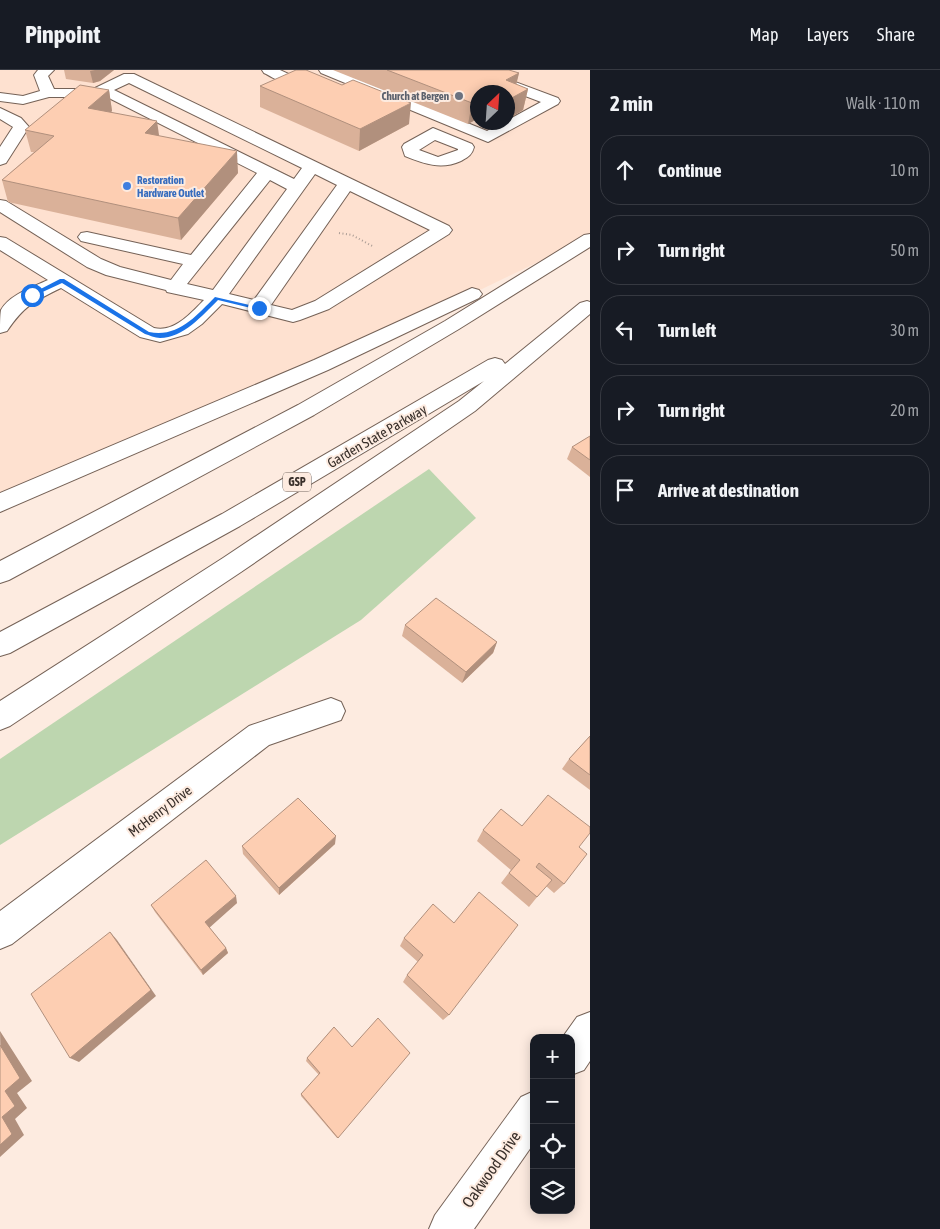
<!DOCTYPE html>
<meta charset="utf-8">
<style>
body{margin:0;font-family:"Asap Condensed",sans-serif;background:#242831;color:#f1f3f6}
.controls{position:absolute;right:15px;bottom:15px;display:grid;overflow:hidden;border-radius:10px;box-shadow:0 2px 12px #0003}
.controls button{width:45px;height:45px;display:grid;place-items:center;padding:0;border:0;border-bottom:1px solid #363941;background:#171b24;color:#f1f3f6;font:25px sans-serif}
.compass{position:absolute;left:470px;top:15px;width:45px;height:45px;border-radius:50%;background:#171b24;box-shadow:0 2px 12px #0003;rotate:25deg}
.stop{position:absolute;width:15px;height:15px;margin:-11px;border:4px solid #1a73e8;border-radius:50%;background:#fff}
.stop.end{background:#1a73e8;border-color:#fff;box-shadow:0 1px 5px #0008}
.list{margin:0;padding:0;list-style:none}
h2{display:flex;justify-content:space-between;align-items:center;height:65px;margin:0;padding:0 20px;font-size:21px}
h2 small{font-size:16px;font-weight:400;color:#9ea1a6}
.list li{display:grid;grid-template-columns:32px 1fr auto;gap:15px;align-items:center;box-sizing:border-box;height:70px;margin:0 10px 10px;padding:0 10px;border:1px solid #363941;border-radius:20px}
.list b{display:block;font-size:19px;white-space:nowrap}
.list em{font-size:16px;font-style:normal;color:#9ea1a6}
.icon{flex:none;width:28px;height:28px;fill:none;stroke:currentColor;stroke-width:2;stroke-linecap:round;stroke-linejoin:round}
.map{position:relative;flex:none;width:590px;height:1159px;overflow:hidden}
header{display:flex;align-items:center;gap:30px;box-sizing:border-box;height:70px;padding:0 25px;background:#171b24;border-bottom:1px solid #363941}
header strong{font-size:24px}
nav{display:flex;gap:28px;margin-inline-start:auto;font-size:18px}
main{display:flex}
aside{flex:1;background:#171b24}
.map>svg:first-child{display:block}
</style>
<header>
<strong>Pinpoint</strong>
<nav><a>Map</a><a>Layers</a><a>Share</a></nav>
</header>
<main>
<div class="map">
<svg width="590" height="1159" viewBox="0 0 590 1159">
<rect width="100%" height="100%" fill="#fdebe0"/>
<!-- built -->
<path fill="#fee1d0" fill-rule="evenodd" d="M 0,0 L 590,0 L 590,167 L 387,265 L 0,433 ZM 478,22 L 508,22 L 508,52 L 478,52 Z"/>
<!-- green -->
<path fill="#bdd6af" d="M 429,399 L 476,448 L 361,550 L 0,775 L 0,689 Z"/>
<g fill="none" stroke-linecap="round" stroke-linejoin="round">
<defs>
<g id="minor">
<path d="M 38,0 L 54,0 L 48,6 L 54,19 L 93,19 L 124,4 L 134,4 L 449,156 L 452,160 L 449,164 L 329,239 L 300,250 L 293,252 L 222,234 L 202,254 L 188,264 L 160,272 L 140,267 L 61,218 C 34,231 24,236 7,261 L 0,263 C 0,257 0,245 1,240 C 9,225 33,217 48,210 L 0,180 L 0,167 L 6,168 L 154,258 C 174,263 191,243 204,230 L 167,222 L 166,220 L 106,205 L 87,197 L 0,142 L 0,130 L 6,131 L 101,189 L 120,197 L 171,210 L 183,194 L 81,171 L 78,167 L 81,163 L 87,162 L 191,185 L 257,103 L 103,25 L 96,27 L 49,27 L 23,34 L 0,31 L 0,23 L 23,26 L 40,21 L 34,5 ZM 129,13 L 302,98 L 294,109 L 114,20 ZM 315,104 L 337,115 L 254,230 L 229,224 ZM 270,110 L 287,119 L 213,220 L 187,214 ZM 350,121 L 430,160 L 315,231 L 292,240 L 271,235 Z"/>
<path d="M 262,0 L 280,0 L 308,13 L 321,16 L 323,19 L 321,22 C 303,27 280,11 264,3 Z"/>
<path d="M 319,0 L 338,0 L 487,61 L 503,52 L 508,52 L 508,50 L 541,32 L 465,3 L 463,0 L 483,0 L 558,28 L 560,31 L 558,34 L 488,72 L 321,3 Z"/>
<path d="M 0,38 L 21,48 L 29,57 L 6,93 L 0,95 L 0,77 L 13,57 L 0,49 Z"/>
<path d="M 433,58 L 472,74 L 474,77 C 472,85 468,87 461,91 C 441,100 425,94 405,86 L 402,77 L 404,74 ZM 435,70 L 458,79 L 458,80 L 438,87 L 419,80 Z"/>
<path d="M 331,628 L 341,632 L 345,641 L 341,650 L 269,675 L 12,874 L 0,879 L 0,841 L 249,656 Z"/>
<path d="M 590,942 L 590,991 L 584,1000 L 571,1005 L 571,968 L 562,968 L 577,947 Z"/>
<path d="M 534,1021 L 534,1073 L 474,1159 L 429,1159 L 435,1145 L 521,1027 Z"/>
</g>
<g id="highway">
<path d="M 590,164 L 590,177 L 459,259 L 314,345 L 9,510 L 0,513 L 0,491 L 298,335 L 445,251 L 584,165 Z"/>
<path d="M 472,218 L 479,220 L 482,224 L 479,228 L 328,300 L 0,442 L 0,423 L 314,290 Z"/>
<path d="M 587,231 L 590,232 L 590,244 L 475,341 L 241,502 L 10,656 L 0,660 L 0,631 L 223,488 L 459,331 L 484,311 L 240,456 L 10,583 L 0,586 L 0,562 L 222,444 L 488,290 L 495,288 L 502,290 L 505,294 L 580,233 Z"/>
</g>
</defs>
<!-- minor casing -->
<use href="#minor" stroke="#756257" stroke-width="2"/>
<!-- highway casing -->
<use href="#highway" stroke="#756257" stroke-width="2"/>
<!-- path -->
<path stroke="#ac9d95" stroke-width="2" stroke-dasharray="1 2.5" stroke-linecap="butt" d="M 339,163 L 352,165 L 374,177"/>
<!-- minor -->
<use href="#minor" fill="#fff" fill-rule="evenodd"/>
<!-- highway -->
<use href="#highway" fill="#fff" fill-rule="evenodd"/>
</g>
<!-- wall -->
<g fill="#dab199">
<path d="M 64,0 L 114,0 L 100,11 L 93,13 L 66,9 Z"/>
<path d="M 333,0 L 509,0 L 519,3 L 516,14 L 528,19 L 523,40 L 508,49 L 508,22 L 478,22 L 477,49 L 468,54 Z"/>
<path d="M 260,16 L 409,54 L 359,81 L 260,37 Z"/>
<path d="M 109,20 L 112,41 L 111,42 L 159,66 L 238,103 L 181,170 L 8,132 L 2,110 L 34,82 L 31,82 L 25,60 Z"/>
<path d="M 486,52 L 501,52 L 495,56 Z"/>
<path d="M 590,366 L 590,407 L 567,389 L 572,377 Z"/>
<path d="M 405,555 L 497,572 L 493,583 L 462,613 L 402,566 Z"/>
<path d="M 590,666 L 590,720 L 562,699 L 569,689 Z"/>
<path d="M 483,760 L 579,777 L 564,814 L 554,823 L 546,816 L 529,837 L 501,813 L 511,800 L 477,771 Z"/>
<path d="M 335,774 L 279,825 L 243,784 L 242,776 Z"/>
<path d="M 237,833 L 209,857 L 226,878 L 228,883 L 203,905 L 155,842 L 151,835 Z"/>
<path d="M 454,853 L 449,945 L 443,950 L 403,912 L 407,905 L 418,892 L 400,876 L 404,868 Z"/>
<path d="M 334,957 L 338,1068 L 337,1068 L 301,1026 L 301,1024 L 319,1005 L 306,991 L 307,988 Z"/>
</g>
<!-- shaded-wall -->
<g fill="#b1907d">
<path d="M 95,0 L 114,0 L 100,11 L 93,13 L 90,1 Z"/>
<path d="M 519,3 L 514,24 L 506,10 Z"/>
<path d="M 528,19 L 523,40 L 508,49 L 508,30 Z"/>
<path d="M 109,20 L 112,41 L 93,59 L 88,38 Z"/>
<path d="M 478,30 L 477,49 L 468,54 L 472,33 Z"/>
<path d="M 411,33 L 409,54 L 359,81 L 360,59 Z"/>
<path d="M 157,51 L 160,72 L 145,63 Z"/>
<path d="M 495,52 L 501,52 L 495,56 Z"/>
<path d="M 237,81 L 238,103 L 181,170 L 178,148 Z"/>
<path d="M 497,572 L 493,583 L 462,613 L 466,602 Z"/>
<path d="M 336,766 L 335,774 L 279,825 L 279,818 Z"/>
<path d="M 236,826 L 237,833 L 208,859 L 205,852 Z"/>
<path d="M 110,862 L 117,870 L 156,926 L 79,992 L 70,988 Z"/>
<path d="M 226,878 L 228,883 L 203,905 L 201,900 Z"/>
<path d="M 0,961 L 32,1011 L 17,1023 L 27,1038 L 15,1049 L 24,1065 L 0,1087 L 0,1075 L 2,1047 Z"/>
</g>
<!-- building -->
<g fill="#fdceb2" stroke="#b1907d">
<path d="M 296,0 L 306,0 L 342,15 L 353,10 L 411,33 L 360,59 L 260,16 Z"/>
<path d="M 387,0 L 509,0 L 519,3 L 506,10 L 528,19 L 508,30 L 508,22 L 478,22 L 478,30 L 472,33 Z"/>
<path d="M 80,15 L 109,20 L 88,38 L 157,51 L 145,63 L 237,81 L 178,148 L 2,110 L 54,66 L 25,60 Z"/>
<path d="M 590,366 L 590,390 L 572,377 Z"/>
<path d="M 436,528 L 497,572 L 466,602 L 405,555 Z"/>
<path d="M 590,666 L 590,705 L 569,689 Z"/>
<path d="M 548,725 L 590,757 L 590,763 L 579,777 L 587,784 L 564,814 L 539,793 L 536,797 L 552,810 L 537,827 L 509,803 L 520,790 L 483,760 L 501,739 L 522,756 Z"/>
<path d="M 298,728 L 336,766 L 279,818 L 242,776 Z"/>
<path d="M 206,790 L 236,826 L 205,852 L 226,878 L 201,900 L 151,835 Z"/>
<path d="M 479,822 L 518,855 L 449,945 L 407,905 L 423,885 L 404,868 L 433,834 L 454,853 Z"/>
<path d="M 110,862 L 151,920 L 70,988 L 31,924 Z"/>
<path d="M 378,948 L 410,983 L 338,1068 L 301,1024 L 320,1003 L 307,988 L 334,957 L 352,977 Z"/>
<path d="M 0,975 L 20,1008 L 5,1021 L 15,1036 L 2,1047 L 12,1064 L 0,1075 Z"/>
</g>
<!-- route -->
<path fill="#1a73e8" d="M 60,209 L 64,209 L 149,262 C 178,268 196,246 215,227 L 262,238 L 259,240 L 218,230 C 203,245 183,268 160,268 C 155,268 149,265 145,264 L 62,213 L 34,226 L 29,225 Z"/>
<!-- markers -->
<circle fill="#6b7280" stroke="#fdebe0" stroke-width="2" cx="459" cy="26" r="5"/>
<circle fill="#3f7fe0" stroke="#fdebe0" stroke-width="2" cx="127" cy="116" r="5"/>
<g text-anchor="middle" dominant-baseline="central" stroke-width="4" stroke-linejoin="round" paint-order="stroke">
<!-- far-worship labels -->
<g font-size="11" font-weight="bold" fill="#5b616d" stroke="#fdebe0" text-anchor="end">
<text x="449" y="26">Church at Bergen</text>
</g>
<!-- far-shop labels -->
<g font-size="11" font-weight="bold" fill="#366cbe" stroke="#fdebe0" text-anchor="start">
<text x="137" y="110">Restoration<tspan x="137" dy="13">Hardware Outlet</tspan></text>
</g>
<!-- shield labels -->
<rect fill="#fdebe0" stroke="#736761" stroke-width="1" x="283" y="402.5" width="28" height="19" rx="4"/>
<g font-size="12" font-weight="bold" fill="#382f2a">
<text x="297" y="412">GSP</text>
</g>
<!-- street labels -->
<g font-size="14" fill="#382f2a" stroke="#fdebe0">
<text transform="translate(377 366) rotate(-30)">Garden State Parkway</text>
<text transform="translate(160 741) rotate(-37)">McHenry Drive</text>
</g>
<!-- near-street labels -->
<g font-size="16" fill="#382f2a" stroke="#fdebe0">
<text transform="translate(491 1099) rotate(-55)">Oakwood Drive</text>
</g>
</g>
</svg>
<div class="controls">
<button>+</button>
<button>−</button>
<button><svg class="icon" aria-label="locate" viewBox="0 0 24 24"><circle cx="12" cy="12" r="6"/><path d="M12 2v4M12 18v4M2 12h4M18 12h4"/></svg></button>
<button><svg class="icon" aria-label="layers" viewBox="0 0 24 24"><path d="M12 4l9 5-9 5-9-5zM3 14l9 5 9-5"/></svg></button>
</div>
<svg class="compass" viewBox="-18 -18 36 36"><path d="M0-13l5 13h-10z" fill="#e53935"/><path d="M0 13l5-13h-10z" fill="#9ea1a6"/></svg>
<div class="stop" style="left:32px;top:225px"></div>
<div class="stop end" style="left:259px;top:238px"></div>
</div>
<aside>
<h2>2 min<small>Walk · 110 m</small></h2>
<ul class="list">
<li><svg class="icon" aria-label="ahead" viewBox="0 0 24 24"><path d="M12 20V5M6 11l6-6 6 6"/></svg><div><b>Continue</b></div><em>10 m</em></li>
<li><svg class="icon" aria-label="right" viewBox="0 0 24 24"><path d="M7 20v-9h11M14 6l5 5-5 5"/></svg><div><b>Turn right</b></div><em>50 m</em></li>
<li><svg class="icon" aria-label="left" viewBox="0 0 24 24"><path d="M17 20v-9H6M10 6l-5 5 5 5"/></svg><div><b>Turn left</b></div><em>30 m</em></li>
<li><svg class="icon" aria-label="right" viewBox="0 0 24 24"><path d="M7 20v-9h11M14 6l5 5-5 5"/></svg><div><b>Turn right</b></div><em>20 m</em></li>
<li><svg class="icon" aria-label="arrive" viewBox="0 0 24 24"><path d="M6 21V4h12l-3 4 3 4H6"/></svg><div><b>Arrive at destination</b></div></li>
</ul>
</aside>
</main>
